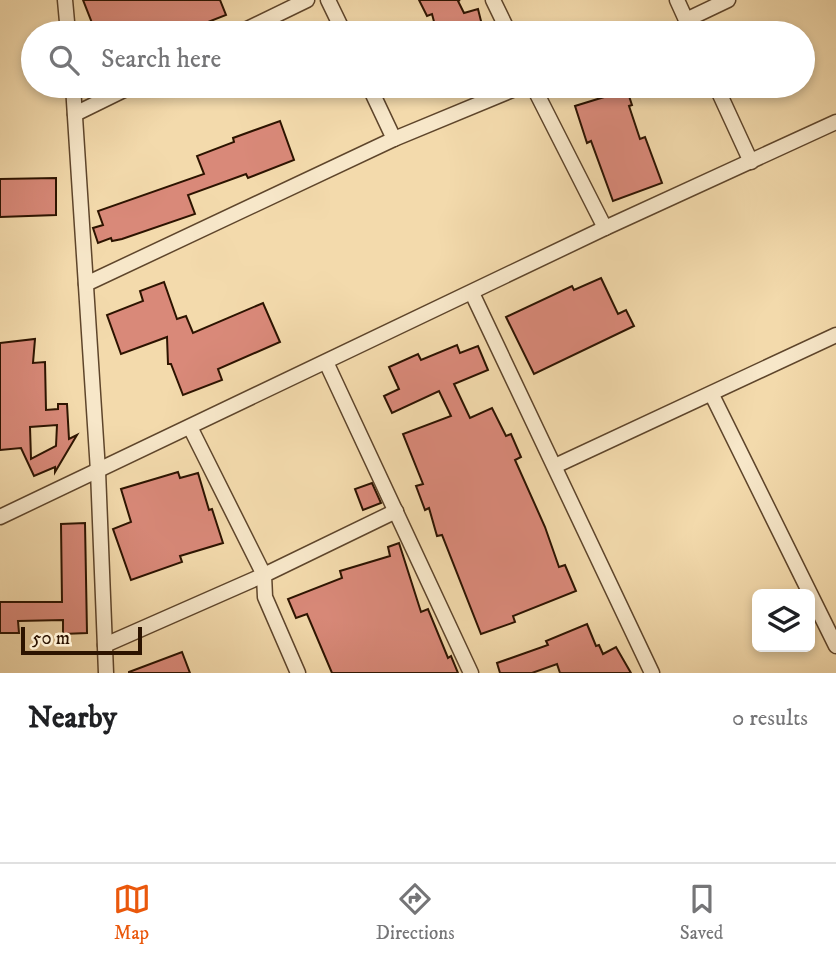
<!DOCTYPE html>
<style>
body{margin:0;font-family:"IM FELL DW Pica",serif;background:#f6f6f6;color:#202124}
.controls{position:absolute;right:21px;bottom:21px;display:grid;overflow:hidden;border-radius:10px;box-shadow:0 4px 10px #0003}
.controls button{width:63px;height:63px;display:grid;place-items:center;padding:0;border:0;border-bottom:2px solid #e0e0e0;background:#fff;color:#202124;font:35px sans-serif}
.scale{position:absolute;left:21px;bottom:18px;width:121px;box-sizing:border-box;padding-left:7px;border:4px solid #2c1300;border-top:0;font-size:19px;line-height:24px;white-space:nowrap;color:#2c1300;-webkit-text-stroke:5px #f7e7c9;paint-order:stroke}
.list{margin:0;padding:0;list-style:none}
h2{display:flex;justify-content:space-between;align-items:center;height:91px;margin:0;padding:0 28px;font-size:30px}
h2 small{font-size:23px;font-weight:400;color:#757577}
.icon{flex:none;width:38px;height:38px;fill:none;stroke:currentColor;stroke-width:2;stroke-linecap:round;stroke-linejoin:round}
.map{position:relative;flex:none;width:836px;height:673px;overflow:hidden}
.search{position:absolute;background:#fff;box-shadow:0 4px 10px #0003;left:21px;right:21px;top:21px;height:77px;display:flex;align-items:center;gap:18px;box-sizing:border-box;padding:0 24px;border-radius:38px;color:#757577;font-size:26px}
.sheet{height:189px;background:#fff}
nav{display:flex;justify-content:space-around;align-items:center;box-sizing:border-box;height:98px;border-top:2px solid #e0e0e0;background:#fff;font-size:19px;color:#757577}
nav a{display:grid;justify-items:center;gap:4px}
nav .on{color:#ea580c}
.map>svg:first-child{display:block}
</style>
<div class="map">
<svg width="836" height="673" viewBox="0 0 836 673">
<rect width="100%" height="100%" fill="#f3daac"/>
<filter id="stains"><feTurbulence type="fractalNoise" baseFrequency=".00286" numOctaves="4"/><feColorMatrix values="0 0 0 0 .2 0 0 0 0 .09 0 0 0 0 .02 0 0 0 .5 -.17"/></filter>
<radialGradient id="worn" r=".72"><stop offset=".6" stop-color="#630" stop-opacity="0"/><stop offset="1" stop-color="#630" stop-opacity=".3"/></radialGradient>
<!-- building -->
<g fill="#d98979" stroke="#2c1300" stroke-width="2" fill-rule="evenodd">
<path d="M 83,0 L 220,0 L 226,15 L 180,33 L 96,33 Z"/>
<path d="M 419,0 L 460,0 L 458,1 L 464,13 L 478,9 L 483,29 L 467,33 L 452,33 L 451,29 L 437,33 L 432,14 L 427,16 Z"/>
<path d="M 627,90 L 632,105 L 629,106 L 640,139 L 645,137 L 662,183 L 613,201 L 591,141 L 587,143 L 575,106 Z"/>
<path d="M 280,121 L 294,160 L 248,178 L 246,174 L 188,195 L 195,214 L 122,239 L 112,241 L 111,238 L 98,243 L 93,228 L 103,225 L 98,211 L 204,174 L 197,156 L 234,142 L 233,138 Z"/>
<path d="M 56,178 L 56,215 L 0,217 L 0,179 Z"/>
<path d="M 601,278 L 618,314 L 626,310 L 634,326 L 534,374 L 506,317 L 572,286 L 574,290 Z"/>
<path d="M 164,282 L 177,319 L 186,316 L 193,333 L 263,303 L 280,342 L 218,369 L 222,380 L 183,395 L 171,364 L 168,364 L 167,337 L 121,354 L 107,315 L 143,301 L 140,291 Z"/>
<path d="M 35,339 L 33,363 L 45,362 L 46,410 L 58,409 L 58,404 L 67,404 L 69,439 L 77,435 L 55,472 L 55,467 L 34,476 L 21,448 L 0,450 L 0,343 ZM 57,425 L 56,446 L 31,459 L 30,427 Z"/>
<path d="M 457,345 L 460,353 L 478,346 L 488,370 L 454,384 L 470,418 L 492,408 L 506,436 L 511,434 L 521,457 L 515,460 L 545,527 L 559,567 L 565,565 L 576,591 L 513,616 L 515,622 L 481,634 L 442,535 L 437,536 L 429,508 L 425,510 L 416,486 L 423,484 L 403,434 L 451,416 L 439,391 L 392,413 L 384,396 L 399,389 L 389,367 L 418,354 L 421,360 Z"/>
<path d="M 178,472 L 180,478 L 198,473 L 209,510 L 212,509 L 223,543 L 180,556 L 182,562 L 131,580 L 113,529 L 131,522 L 121,489 Z"/>
<path d="M 372,483 L 381,503 L 363,510 L 355,489 Z"/>
<path d="M 85,523 L 87,633 L 63,634 L 63,620 L 18,621 L 19,633 L 0,633 L 0,602 L 62,602 L 61,524 Z"/>
<path d="M 399,543 L 421,612 L 428,609 L 448,658 L 451,656 L 458,673 L 332,673 L 307,614 L 296,618 L 288,599 L 342,578 L 340,571 L 390,556 L 388,547 Z"/>
<path d="M 587,624 L 596,646 L 599,645 L 603,654 L 616,647 L 631,673 L 560,673 L 557,664 L 532,673 L 500,673 L 497,663 L 548,645 L 546,641 Z"/>
<path d="M 182,652 L 190,673 L 129,673 L 129,672 Z"/>
</g>
<g fill="none" stroke-linecap="round" stroke-linejoin="round">
<defs>
<g id="minor">
<path d="M 65,0 L 68,33"/>
<path d="M 328,0 L 344,33"/>
<path d="M 493,0 L 509,33"/>
<path d="M 677,0 L 692,33"/>
<path d="M 686,20 L 728,0"/>
<path d="M 239,33 L 307,0"/>
<path d="M 73,86 L 98,471 L 106,673"/>
<path d="M 533,86 L 605,228"/>
<path d="M 716,86 L 751,162"/>
<path d="M 75,114 L 132,86"/>
<path d="M 394,139 L 522,86"/>
<path d="M 86,284 L 394,139 L 369,86"/>
<path d="M 472,293 L 652,673"/>
<path d="M 326,362 L 471,673"/>
<path d="M 712,395 L 836,646"/>
<path d="M 555,466 L 836,335"/>
<path d="M 0,517 L 605,228 L 836,122"/>
<path d="M 105,645 L 264,575 L 190,427"/>
<path d="M 298,673 L 265,597 L 264,575 L 396,511"/>
</g>
</defs>
<!-- minor casing -->
<use href="#minor" stroke="#5e452b" stroke-width="17"/>
<!-- minor -->
<use href="#minor" stroke="#f7e7c9" stroke-width="14"/>
</g>
<rect width="100%" height="100%" filter="url(#stains)"/>
<rect width="100%" height="100%" fill="url(#worn)"/>
</svg>
<div class="controls">
<button><svg class="icon" aria-label="layers" viewBox="0 0 24 24"><path d="M12 4l9 5-9 5-9-5zM3 14l9 5 9-5"/></svg></button>
</div>
<div class="scale">50 m</div>
<div class="search"><svg class="icon" aria-label="search" viewBox="0 0 24 24"><circle cx="10" cy="10" r="6"/><path d="M15 15l6 6"/></svg>Search here</div>
</div>
<section class="sheet">
<h2>Nearby<small>0 results</small></h2>
<ul class="list">
</ul>
</section>
<nav>
<a class="on"><svg class="icon" aria-label="map" viewBox="0 0 24 24"><path d="M3 6l6-2 6 2 6-2v14l-6 2-6-2-6 2zM9 4v14M15 6v14"/></svg>Map</a>
<a><svg class="icon" aria-label="directions" viewBox="0 0 24 24"><path d="M12 3l9 9-9 9-9-9zM9 14v-3h6M13 9l2 2-2 2"/></svg>Directions</a>
<a><svg class="icon" aria-label="saved" viewBox="0 0 24 24"><path d="M7 4h10v16l-5-4-5 4z"/></svg>Saved</a>
</nav>
